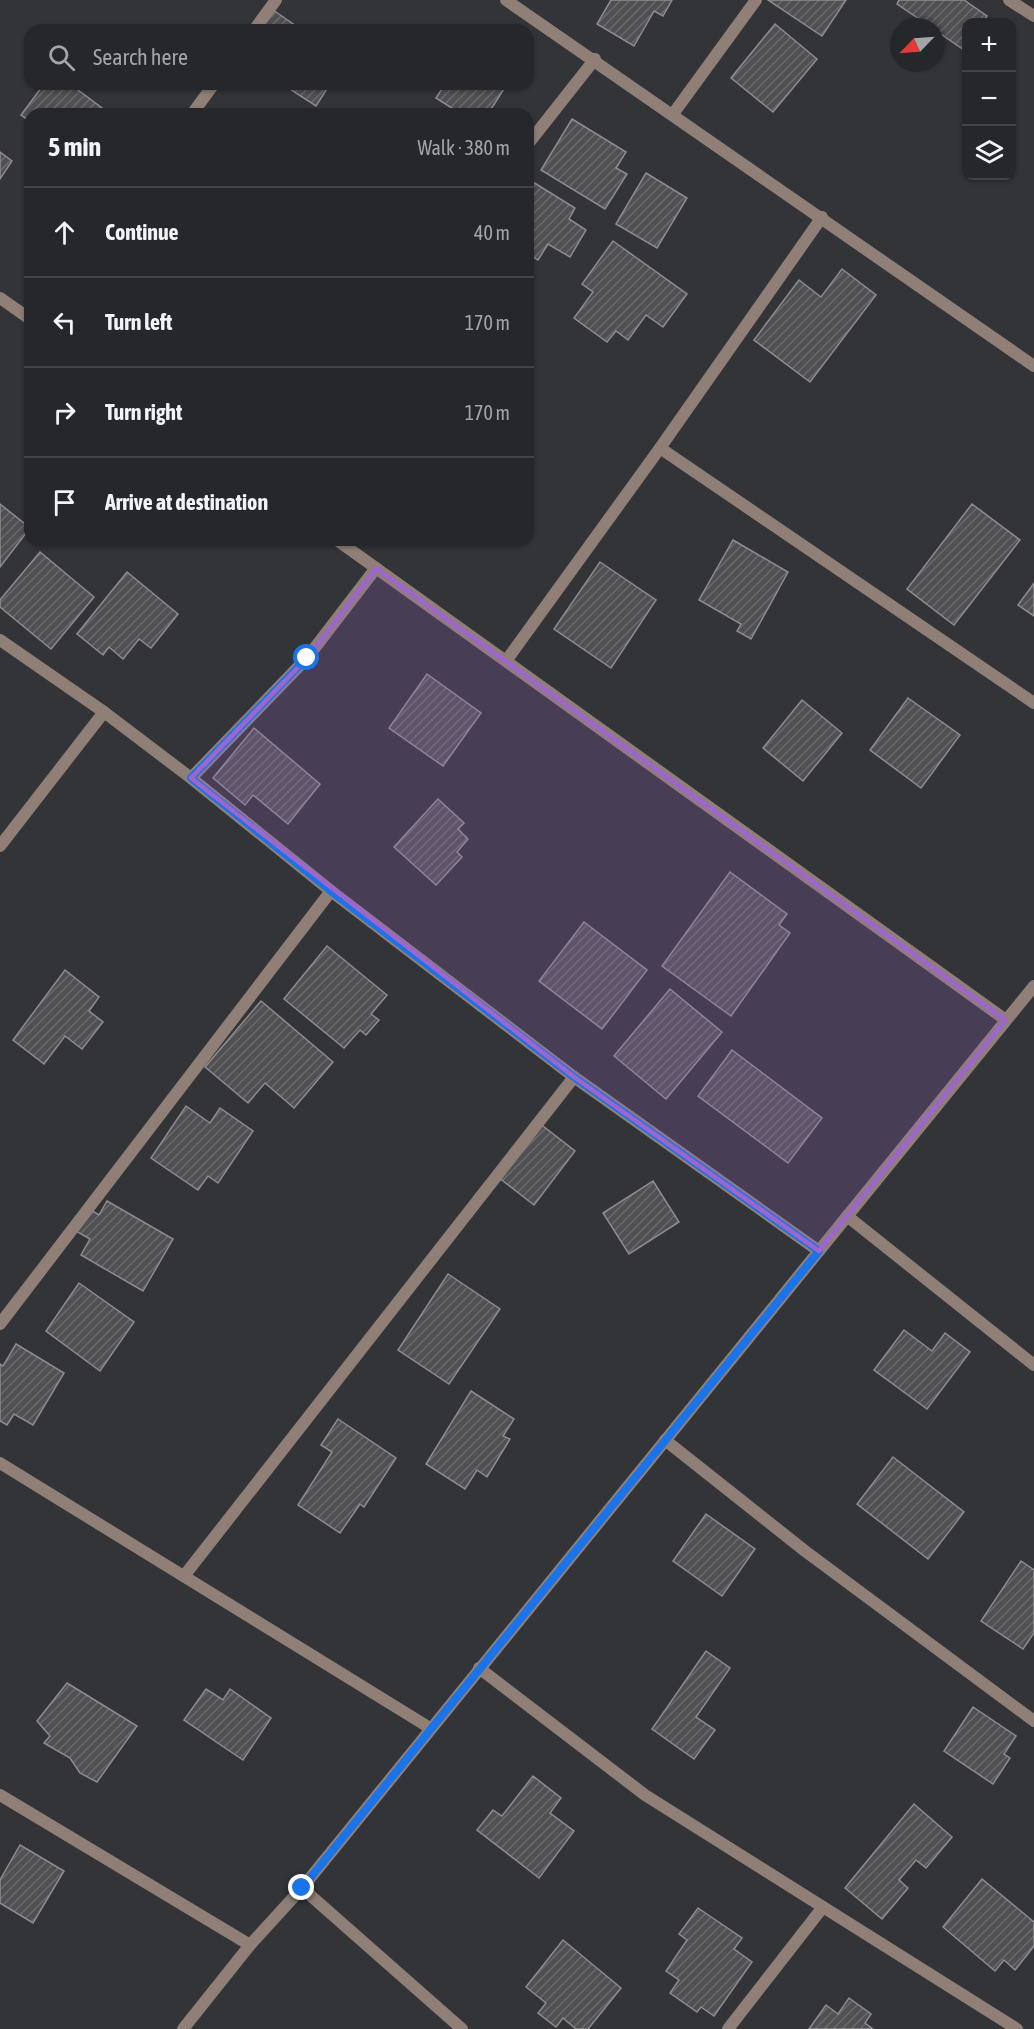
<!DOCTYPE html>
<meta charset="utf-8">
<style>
body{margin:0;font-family:"Asap Condensed",sans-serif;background:#323336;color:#f1f3f6}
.controls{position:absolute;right:18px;top:18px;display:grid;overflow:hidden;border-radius:12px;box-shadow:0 2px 4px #0004}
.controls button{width:54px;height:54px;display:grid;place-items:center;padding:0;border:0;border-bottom:2px solid #424447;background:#26272a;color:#f1f3f6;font:30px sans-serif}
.compass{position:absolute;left:890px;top:18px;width:54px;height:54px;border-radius:50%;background:#26272a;box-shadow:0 2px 4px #0004;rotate:245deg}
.stop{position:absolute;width:18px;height:18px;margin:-14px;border:4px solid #1a73e8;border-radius:50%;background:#fff}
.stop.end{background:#1a73e8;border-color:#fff;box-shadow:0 2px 6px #0008}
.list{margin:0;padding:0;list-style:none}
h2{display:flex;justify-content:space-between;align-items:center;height:78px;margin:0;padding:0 24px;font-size:26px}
h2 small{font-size:20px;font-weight:400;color:#a4a5a8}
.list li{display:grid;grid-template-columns:39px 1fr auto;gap:18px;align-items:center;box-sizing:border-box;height:90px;padding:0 24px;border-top:2px solid #424447}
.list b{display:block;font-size:22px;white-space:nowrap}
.list em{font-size:20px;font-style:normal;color:#a4a5a8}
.icon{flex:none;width:33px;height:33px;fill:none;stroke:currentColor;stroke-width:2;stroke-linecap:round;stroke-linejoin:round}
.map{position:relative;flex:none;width:1034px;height:2029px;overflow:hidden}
.search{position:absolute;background:#26272a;box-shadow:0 2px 4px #0004;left:24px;top:24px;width:510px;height:66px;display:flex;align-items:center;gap:15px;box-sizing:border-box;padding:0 21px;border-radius:18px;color:#a4a5a8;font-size:22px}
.panel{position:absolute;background:#26272a;box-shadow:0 2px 4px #0004;left:24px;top:108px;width:510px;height:438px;border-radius:18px}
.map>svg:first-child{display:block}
</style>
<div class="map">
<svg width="1034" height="2029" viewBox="0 0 1034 2029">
<defs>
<pattern id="building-hatch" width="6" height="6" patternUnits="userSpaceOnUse" patternTransform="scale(1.5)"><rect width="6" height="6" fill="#504f52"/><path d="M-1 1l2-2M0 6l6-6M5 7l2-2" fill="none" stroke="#6a696b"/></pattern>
</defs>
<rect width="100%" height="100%" fill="#333438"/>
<!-- building -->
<g fill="url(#building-hatch)" stroke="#8e8c90" stroke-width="1.5">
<path d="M 611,0 L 672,0 L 663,16 L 654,11 L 634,46 L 597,24 Z"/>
<path d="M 768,0 L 846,0 L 822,36 Z"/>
<path d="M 899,0 L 964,0 L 987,16 L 983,22 L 966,22 L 966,46 L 964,50 L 935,30 L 935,27 L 931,27 L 897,4 Z"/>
<path d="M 273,10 L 302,30 L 261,30 Z"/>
<path d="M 775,24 L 817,59 L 773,112 L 731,78 Z"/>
<path d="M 44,84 L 70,84 L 110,114 L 30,114 L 30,121 L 21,115 Z"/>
<path d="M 282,84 L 330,84 L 316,106 Z"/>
<path d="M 445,84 L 507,84 L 488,114 L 461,114 L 436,98 Z"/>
<path d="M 572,119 L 626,152 L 616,168 L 627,174 L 605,209 L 541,170 Z"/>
<path d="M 0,152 L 12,161 L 0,179 Z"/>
<path d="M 646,173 L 687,198 L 657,248 L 616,224 Z"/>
<path d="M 528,179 L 575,208 L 569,219 L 586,230 L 570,257 L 548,244 L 538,260 L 528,254 Z"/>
<path d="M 613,241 L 687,294 L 663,327 L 646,315 L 628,340 L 616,331 L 607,342 L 574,318 L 593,292 L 582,284 Z"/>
<path d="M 842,269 L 876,295 L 810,382 L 754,340 L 799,280 L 821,297 Z"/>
<path d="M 0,504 L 30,528 L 0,567 Z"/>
<path d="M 972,504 L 1020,540 L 954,625 L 907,589 Z"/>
<path d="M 733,540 L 788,572 L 751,639 L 737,631 L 741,624 L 699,600 Z"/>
<path d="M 40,552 L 94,597 L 51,649 L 0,607 L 0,600 Z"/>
<path d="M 600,562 L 656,600 L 611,668 L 554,629 Z"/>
<path d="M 127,572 L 178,614 L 151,648 L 139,639 L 123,659 L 109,647 L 103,655 L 77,634 Z"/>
<path d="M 1034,583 L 1034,616 L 1018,605 Z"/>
<path d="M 427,674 L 481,713 L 443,766 L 389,728 Z"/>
<path d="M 908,698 L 960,735 L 921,788 L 870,750 Z"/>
<path d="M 802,700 L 842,733 L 803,781 L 763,748 Z"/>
<path d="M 254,728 L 320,784 L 288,824 L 253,795 L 245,805 L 213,778 Z"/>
<path d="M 438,799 L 464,823 L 458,829 L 468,839 L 457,852 L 462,857 L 436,885 L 394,847 Z"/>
<path d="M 730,872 L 787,914 L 779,925 L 790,933 L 731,1016 L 662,966 Z"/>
<path d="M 584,922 L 647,970 L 602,1029 L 539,981 Z"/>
<path d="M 327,946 L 387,995 L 371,1014 L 379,1020 L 366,1035 L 360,1030 L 344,1048 L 284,999 Z"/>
<path d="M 65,970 L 99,997 L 89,1011 L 103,1022 L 82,1049 L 65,1036 L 44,1064 L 13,1040 Z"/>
<path d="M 670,989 L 722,1032 L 666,1099 L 614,1056 Z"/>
<path d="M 261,1001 L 333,1062 L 294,1108 L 265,1083 L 248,1103 L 205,1067 Z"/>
<path d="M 732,1050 L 822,1118 L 788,1163 L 698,1096 Z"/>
<path d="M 186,1106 L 210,1123 L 220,1108 L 253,1131 L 218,1183 L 208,1176 L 198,1190 L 151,1158 Z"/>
<path d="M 539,1123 L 575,1151 L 534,1205 L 498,1177 Z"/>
<path d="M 653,1181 L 679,1222 L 629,1254 L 603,1213 Z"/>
<path d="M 107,1201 L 173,1239 L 143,1291 L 81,1255 L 90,1239 L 76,1231 L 89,1209 L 99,1215 Z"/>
<path d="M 448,1274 L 500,1309 L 449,1384 L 398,1350 Z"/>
<path d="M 79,1283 L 134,1322 L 100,1371 L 46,1331 Z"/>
<path d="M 904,1330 L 932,1351 L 945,1333 L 970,1352 L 927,1409 L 874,1370 Z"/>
<path d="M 16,1344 L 64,1373 L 33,1425 L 14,1414 L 7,1425 L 0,1421 L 0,1364 L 3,1366 Z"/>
<path d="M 471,1391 L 514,1419 L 503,1436 L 510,1439 L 487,1477 L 477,1470 L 465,1489 L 426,1464 Z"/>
<path d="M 338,1419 L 396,1458 L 364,1507 L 360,1504 L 340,1533 L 298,1505 L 332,1452 L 321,1445 Z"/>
<path d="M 893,1457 L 964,1512 L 928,1559 L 857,1504 Z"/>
<path d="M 706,1514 L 755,1549 L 722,1596 L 673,1561 Z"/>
<path d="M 1021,1561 L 1034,1570 L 1034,1633 L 1023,1649 L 981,1621 Z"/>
<path d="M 706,1651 L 730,1668 L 696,1717 L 715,1730 L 694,1759 L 652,1729 Z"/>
<path d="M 67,1683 L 137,1726 L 97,1782 L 80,1773 L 70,1758 L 44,1743 L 50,1736 L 37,1721 Z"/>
<path d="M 206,1689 L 223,1700 L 230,1689 L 271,1718 L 243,1760 L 184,1720 Z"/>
<path d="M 973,1707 L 1016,1736 L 1004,1754 L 1010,1758 L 993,1784 L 944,1751 Z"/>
<path d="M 533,1776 L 561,1798 L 550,1813 L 574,1831 L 539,1878 L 477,1830 L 493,1810 L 502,1816 Z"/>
<path d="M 914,1804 L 952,1837 L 926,1868 L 916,1860 L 899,1880 L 908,1888 L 882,1919 L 845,1888 Z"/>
<path d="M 20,1845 L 64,1871 L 33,1923 L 0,1903 L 0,1880 Z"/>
<path d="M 982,1879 L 1034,1922 L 1034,1946 L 1015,1970 L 1004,1960 L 995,1971 L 943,1927 Z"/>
<path d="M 698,1908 L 742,1938 L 734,1949 L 752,1962 L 714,2016 L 701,2007 L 697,2012 L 670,1993 L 679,1980 L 666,1971 L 687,1940 L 679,1934 Z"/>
<path d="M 563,1940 L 621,1988 L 588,2029 L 576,2029 L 563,2018 L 556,2027 L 538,2013 L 546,2003 L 526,1987 Z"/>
<path d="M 849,1998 L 871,2014 L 865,2023 L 873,2029 L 809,2029 L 826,2005 L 838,2014 Z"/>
</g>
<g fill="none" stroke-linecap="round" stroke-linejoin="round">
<!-- street -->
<g stroke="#8f7f77" stroke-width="12">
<path d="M 506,0 L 1034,366"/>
<path d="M 1009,0 L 1034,16"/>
<path d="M 254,30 L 276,0"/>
<path d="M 192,114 L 214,84"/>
<path d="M 673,114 L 756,0"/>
<path d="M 528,144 L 595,59"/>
<path d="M 0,298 L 30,319"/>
<path d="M 660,448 L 1034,703"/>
<path d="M 337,540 L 1006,1020"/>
<path d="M 0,640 L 104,712 L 191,778 L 331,891 L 574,1077 L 819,1251"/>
<path d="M 506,661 L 660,448 L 822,217"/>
<path d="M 191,778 L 307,658 L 376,568"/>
<path d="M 0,846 L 104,712"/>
<path d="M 847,1216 L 1034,1365"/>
<path d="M 0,1324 L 331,891"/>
<path d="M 665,1440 L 805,1551 L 1034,1721"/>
<path d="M 0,1463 L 430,1728"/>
<path d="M 184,1576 L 574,1077"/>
<path d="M 479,1668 L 645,1795 L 1017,2029"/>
<path d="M 0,1795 L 250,1945"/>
<path d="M 302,1888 L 462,2029"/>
<path d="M 183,2029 L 250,1945 L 302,1888 L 1034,986"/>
<path d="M 728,2029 L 823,1907"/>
</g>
</g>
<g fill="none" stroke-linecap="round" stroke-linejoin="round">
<!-- route -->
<path stroke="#1a73e8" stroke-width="8" d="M 302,1888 L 819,1251 L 574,1077 L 331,891 L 191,778 L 307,658"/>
</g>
<!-- marked area -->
<path fill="#9d66cd" fill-opacity="0.2" stroke="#9d66cd" stroke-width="4.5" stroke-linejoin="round" d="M 376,568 L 1006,1020 L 819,1251 L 574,1077 L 191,778 L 307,658 Z"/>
</svg>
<div class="controls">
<button>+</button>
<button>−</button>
<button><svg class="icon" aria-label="layers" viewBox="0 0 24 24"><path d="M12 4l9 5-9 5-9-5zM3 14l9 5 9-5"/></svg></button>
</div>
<svg class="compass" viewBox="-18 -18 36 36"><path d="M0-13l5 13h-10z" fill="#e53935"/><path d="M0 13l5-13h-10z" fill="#a4a5a8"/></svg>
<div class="stop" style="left:307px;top:658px"></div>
<div class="stop end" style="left:302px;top:1888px"></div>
<div class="search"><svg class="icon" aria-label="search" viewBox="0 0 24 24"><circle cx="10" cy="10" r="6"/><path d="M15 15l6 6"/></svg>Search here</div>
<section class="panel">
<h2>5 min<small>Walk · 380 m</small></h2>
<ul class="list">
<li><svg class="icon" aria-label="ahead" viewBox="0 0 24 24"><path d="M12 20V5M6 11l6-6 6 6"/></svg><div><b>Continue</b></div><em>40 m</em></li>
<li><svg class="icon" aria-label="left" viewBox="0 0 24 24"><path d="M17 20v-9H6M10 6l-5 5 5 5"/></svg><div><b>Turn left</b></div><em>170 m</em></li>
<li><svg class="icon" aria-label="right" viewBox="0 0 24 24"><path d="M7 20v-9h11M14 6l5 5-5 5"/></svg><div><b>Turn right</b></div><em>170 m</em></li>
<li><svg class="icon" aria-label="arrive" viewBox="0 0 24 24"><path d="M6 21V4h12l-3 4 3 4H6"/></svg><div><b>Arrive at destination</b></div></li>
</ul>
</section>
</div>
